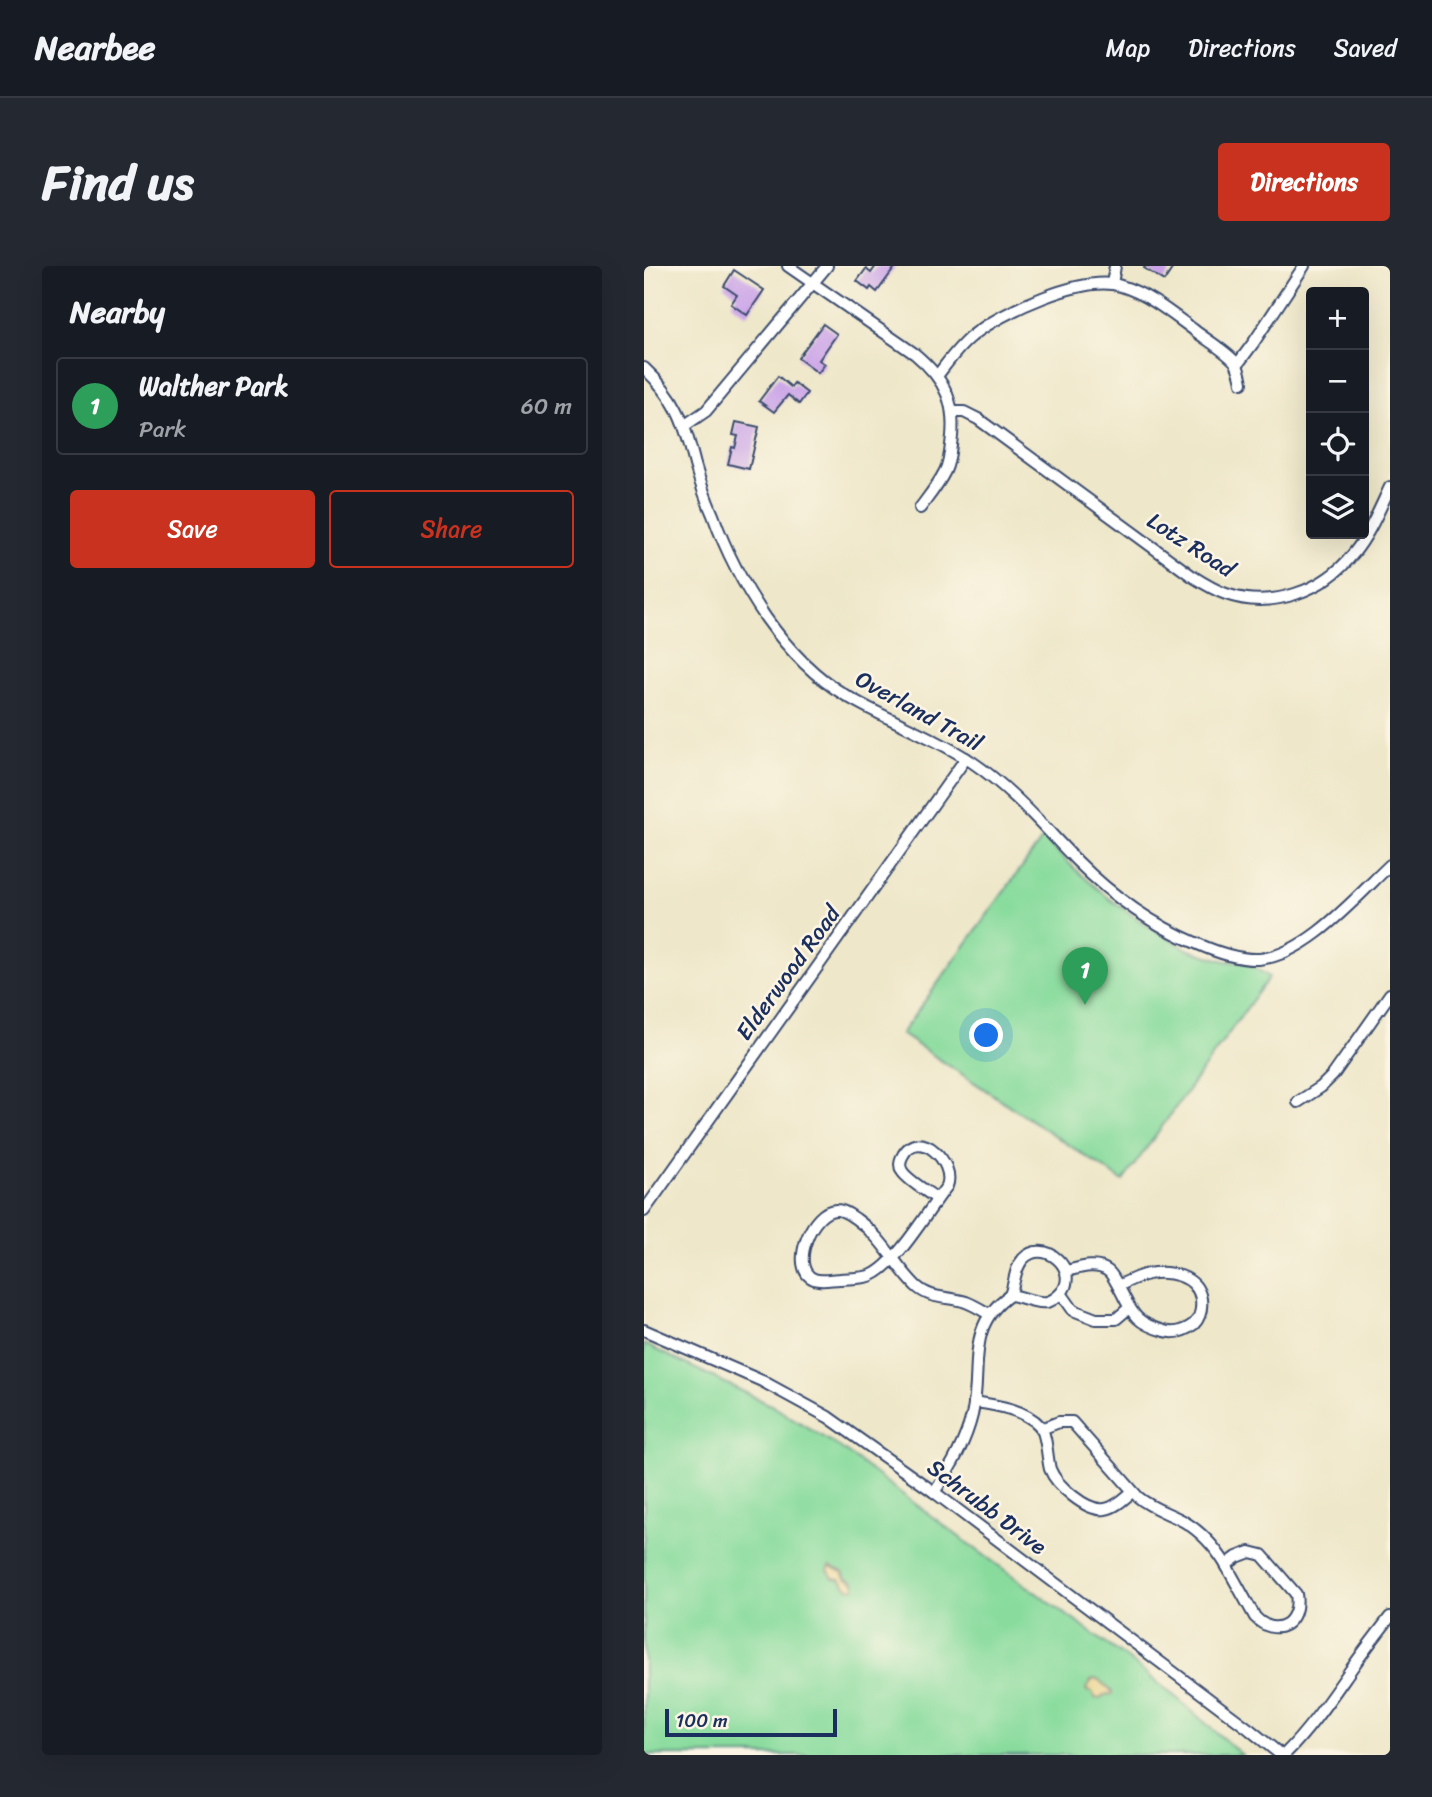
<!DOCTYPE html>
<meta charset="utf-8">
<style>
body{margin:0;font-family:Sriracha,sans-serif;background:#242831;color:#f1f3f6}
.controls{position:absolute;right:21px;top:21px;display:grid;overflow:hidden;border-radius:7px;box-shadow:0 7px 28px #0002}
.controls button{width:63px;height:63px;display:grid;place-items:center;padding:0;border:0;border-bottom:2px solid #363941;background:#171b24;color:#f1f3f6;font:35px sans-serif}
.scale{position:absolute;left:21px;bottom:18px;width:172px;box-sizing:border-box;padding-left:7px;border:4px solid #1b2f5e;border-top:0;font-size:19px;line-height:24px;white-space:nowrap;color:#1b2f5e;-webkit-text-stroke:5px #fcf5e5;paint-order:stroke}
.you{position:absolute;left:343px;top:770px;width:24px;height:24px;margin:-18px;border:5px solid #fff;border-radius:50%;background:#1a73e8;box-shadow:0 0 0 10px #1a73e833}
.badge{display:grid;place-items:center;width:46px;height:46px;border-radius:50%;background:#c8321e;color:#fff;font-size:23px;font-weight:700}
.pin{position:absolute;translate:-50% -58px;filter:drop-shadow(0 2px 4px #0008)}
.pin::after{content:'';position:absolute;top:37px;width:24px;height:21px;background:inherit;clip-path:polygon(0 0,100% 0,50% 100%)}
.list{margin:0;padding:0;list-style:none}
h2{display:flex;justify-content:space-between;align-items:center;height:91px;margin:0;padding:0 28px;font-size:30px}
h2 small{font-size:23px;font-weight:400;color:#9ea1a6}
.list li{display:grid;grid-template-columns:46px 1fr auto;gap:21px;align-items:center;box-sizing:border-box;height:98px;margin:0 14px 14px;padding:0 14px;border:2px solid #363941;border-radius:7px}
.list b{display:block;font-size:26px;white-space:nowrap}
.list p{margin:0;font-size:23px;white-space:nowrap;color:#9ea1a6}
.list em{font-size:23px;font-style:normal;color:#9ea1a6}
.actions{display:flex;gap:14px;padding:21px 28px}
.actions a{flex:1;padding:16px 0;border:2px solid #c8321e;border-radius:7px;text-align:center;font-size:24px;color:#c8321e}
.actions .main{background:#c8321e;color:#fff}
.icon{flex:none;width:38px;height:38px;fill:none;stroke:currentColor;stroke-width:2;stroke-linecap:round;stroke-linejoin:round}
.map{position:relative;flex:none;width:746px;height:1489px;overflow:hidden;border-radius:7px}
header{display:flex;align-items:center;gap:42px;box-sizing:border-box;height:98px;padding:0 35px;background:#171b24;border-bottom:2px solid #363941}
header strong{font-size:33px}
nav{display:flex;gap:38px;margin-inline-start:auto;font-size:24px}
.intro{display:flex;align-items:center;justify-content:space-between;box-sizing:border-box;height:168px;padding:0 42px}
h1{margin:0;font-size:49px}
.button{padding:18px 32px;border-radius:7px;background:#c8321e;color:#fff;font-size:24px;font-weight:700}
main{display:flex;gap:42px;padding:0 42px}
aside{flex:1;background:#171b24;border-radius:7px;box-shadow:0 7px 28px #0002}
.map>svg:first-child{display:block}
</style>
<header>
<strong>Nearbee</strong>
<nav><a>Map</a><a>Directions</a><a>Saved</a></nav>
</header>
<div class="intro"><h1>Find us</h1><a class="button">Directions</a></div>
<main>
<aside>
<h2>Nearby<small></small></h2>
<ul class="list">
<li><span class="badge" style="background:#2e9e5b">1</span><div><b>Walther Park</b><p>Park</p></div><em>60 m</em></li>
</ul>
<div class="actions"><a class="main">Save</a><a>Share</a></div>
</aside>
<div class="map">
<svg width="746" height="1489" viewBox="0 0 746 1489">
<rect width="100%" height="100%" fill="#fcf5e5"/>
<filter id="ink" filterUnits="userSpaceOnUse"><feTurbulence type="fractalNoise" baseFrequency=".0143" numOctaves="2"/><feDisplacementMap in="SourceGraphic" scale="14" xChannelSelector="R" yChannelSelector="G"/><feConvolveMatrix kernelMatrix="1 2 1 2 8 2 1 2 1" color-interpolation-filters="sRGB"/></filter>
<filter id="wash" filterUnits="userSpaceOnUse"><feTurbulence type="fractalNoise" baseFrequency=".00686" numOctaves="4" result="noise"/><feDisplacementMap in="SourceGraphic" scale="28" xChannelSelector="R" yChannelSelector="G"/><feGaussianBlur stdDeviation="1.57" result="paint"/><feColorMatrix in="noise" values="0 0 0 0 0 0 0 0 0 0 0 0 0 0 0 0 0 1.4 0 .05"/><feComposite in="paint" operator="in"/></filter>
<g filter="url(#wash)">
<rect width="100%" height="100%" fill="#eee7c9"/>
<!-- green -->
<g fill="#88db9d" stroke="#52857e" stroke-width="2">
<path d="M 399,572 L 433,605 L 466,633 L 502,659 L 545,684 L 581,695 L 604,697 L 625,711 L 479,915 L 257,768 Z"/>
<path d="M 0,1078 L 127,1139 L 197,1182 L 318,1273 L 489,1397 L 534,1433 L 598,1489 L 0,1489 Z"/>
</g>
<!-- sand -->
<g fill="#eeda9e" stroke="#84847e" stroke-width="2">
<path d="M 186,1300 L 199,1306 L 202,1312 L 210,1316 L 211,1322 L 207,1323 L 203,1321 L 196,1313 L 189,1312 L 184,1304 Z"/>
<path d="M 454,1413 L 468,1426 L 468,1428 L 460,1429 L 455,1433 L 451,1432 L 448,1426 L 443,1425 L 442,1423 L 448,1414 Z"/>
</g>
<g id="blocks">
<!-- building -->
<g fill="#c9a2e8">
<path d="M 232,0 L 252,0 L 233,26 L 227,21 L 225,24 L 213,15 L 222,3 L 227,7 Z"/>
<path d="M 501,0 L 530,0 L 520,15 L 500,2 Z"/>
<path d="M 90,4 L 120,24 L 103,49 L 87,38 L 93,29 L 80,20 Z"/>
<path d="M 179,58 L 193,68 L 175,94 L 181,98 L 174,107 L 154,92 Z"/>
<path d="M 134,110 L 147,121 L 150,117 L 163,127 L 155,138 L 144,129 L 130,146 L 115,135 Z"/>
<path d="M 92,156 L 115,161 L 105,203 L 84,198 L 88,181 L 91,182 L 94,170 L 89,169 Z"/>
</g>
</g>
</g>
<g filter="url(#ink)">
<use href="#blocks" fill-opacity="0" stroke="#3b4b6e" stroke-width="2"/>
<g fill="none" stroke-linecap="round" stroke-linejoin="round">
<defs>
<g id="minor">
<path d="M 144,0 L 271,88 C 302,114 313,138 307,179 C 306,188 305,197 301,205 C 294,219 285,230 276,242"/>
<path d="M 468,18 L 471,0"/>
<path d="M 593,99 L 610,76 L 660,0"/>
<path d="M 0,102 C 13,114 25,128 33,144 C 42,161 46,180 51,199 C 56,216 62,233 69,249 C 82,286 100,320 122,352 C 144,383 169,410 201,429 C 242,454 288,469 328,496 C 368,523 399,560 432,594 C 467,629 508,659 554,678 C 572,686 594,694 615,693 C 663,689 712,631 746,599"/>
<path d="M 293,110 C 304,96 314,81 328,70 C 357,46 440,8 477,20 C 504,28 527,47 550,64 C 561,73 584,86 592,97 C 595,104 597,110 598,117"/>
<path d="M 309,146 L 320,146 L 334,153 L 548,310 C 559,317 570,324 582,328 C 627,344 680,325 709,288 C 725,269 735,244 746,221"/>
<path d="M 40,160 L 62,145 L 183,0"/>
<path d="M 654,836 L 677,821 L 689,809 L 746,728"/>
<path d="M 293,933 C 284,926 263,914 258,905 C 255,900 256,894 259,889 C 275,860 312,897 303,920 C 284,944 254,997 228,1009 C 218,1013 206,1012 196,1013 C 188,1013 177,1016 170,1013 C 144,1003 168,942 193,944 C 200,944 206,949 212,953 C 240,973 249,997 272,1020 C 287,1034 304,1030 322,1036 C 330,1039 338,1044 345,1048"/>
<path d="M 0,945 L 322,492"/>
<path d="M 422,1005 C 435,1002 452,996 464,1005 C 468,1008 470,1013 473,1018 C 488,1044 487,1056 520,1065 C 531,1068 541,1065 550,1058 C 557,1051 558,1042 557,1033 C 553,1009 524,1004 504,1008 C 494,1010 484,1015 474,1020"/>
<path d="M 417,1027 L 429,1044 L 452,1053 L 472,1053 L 485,1042"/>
<path d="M 0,1064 L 118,1115 L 184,1151 L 290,1226 L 605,1463 L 637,1489"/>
<path d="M 330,1136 C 351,1139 381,1143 396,1160 C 403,1169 403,1192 406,1203 C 412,1219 443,1246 461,1243 C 471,1242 481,1232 488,1226"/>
<path d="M 397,1163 L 415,1156 L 428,1156 L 494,1231 C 507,1242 524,1247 539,1255 C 558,1266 571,1281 582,1299"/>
<path d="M 290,1226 C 307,1202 321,1178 328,1149 C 339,1103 320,1061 366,1029 C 378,1030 390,1038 403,1036 C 408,1035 413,1031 417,1027 C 437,1004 400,971 379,993 C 370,1003 371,1017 366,1029"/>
<path d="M 606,1286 L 618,1289 L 652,1328 C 657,1357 632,1373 611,1351 L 582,1299 L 593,1291 Z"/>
<path d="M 640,1489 C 667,1462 688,1430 710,1399 C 722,1382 734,1367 746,1351"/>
</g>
</defs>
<!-- minor casing -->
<use href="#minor" stroke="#3b4b6e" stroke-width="14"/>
<!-- minor -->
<use href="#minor" stroke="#fff" stroke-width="10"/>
</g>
</g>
<g text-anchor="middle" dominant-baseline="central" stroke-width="5" stroke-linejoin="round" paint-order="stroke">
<!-- street labels -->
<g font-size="23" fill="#1b2f5e" stroke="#fcf5e5">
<text transform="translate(547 279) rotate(33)">Lotz Road</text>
<text transform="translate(275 445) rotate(29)">Overland Trail</text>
<text transform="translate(144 707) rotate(-54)">Elderwood Road</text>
<text transform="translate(343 1241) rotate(37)">Schrubb Drive</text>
</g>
</g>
</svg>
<div class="controls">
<button>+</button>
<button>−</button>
<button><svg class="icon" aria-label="locate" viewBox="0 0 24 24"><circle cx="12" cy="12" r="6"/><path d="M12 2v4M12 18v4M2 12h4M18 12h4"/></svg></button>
<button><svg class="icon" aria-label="layers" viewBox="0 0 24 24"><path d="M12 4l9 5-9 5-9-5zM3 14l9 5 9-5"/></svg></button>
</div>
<div class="scale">100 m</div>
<div class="you"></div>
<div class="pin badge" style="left:441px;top:739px;background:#2e9e5b">1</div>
</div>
</main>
